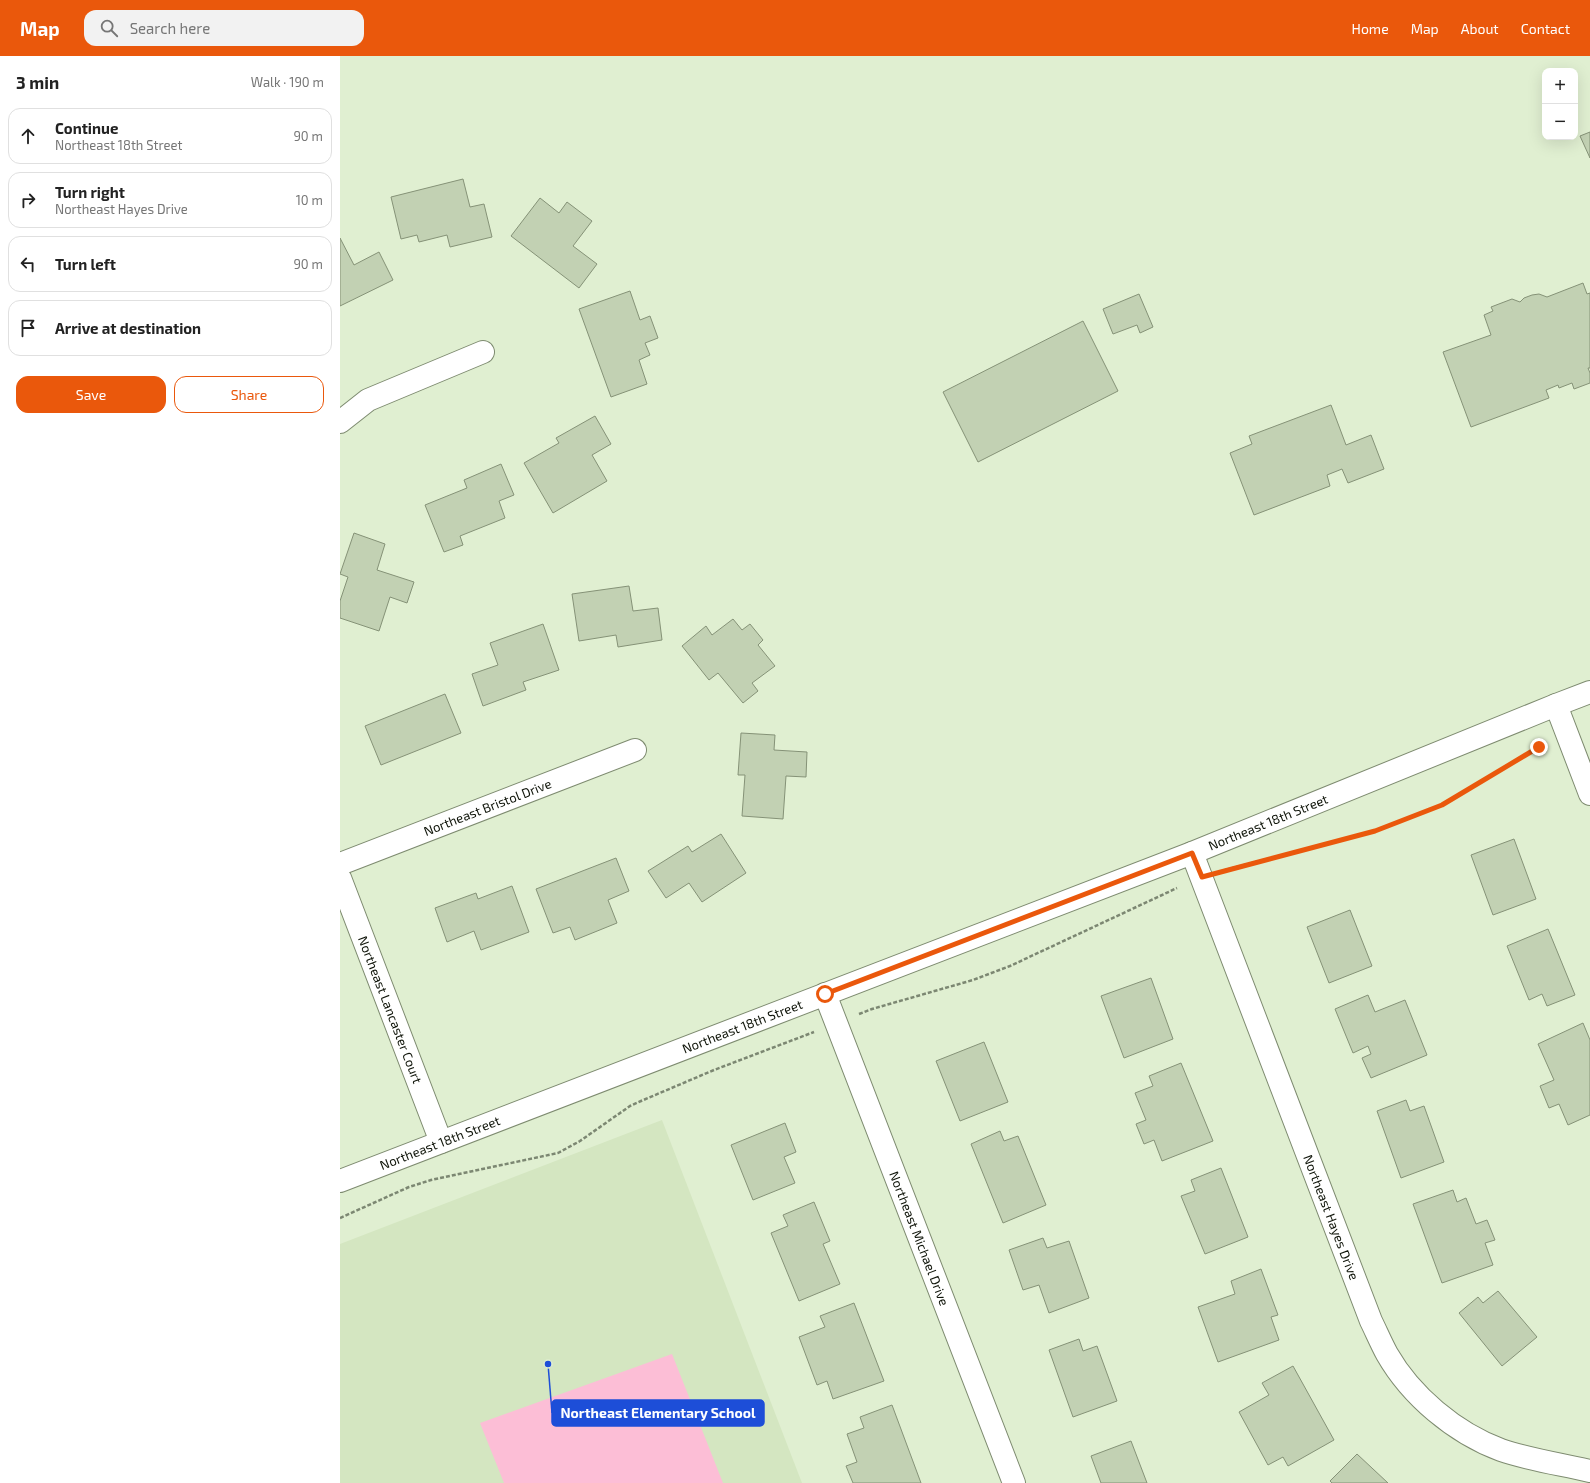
<!DOCTYPE html>
<meta charset="utf-8">
<style>
body{margin:0;font-family:"Exo 2",sans-serif;background:#f2f2f2;color:#222}
.controls{position:absolute;right:12px;top:12px;display:grid;overflow:hidden;border-radius:8px;box-shadow:0 4px 16px #0002}
.controls button{width:36px;height:36px;display:grid;place-items:center;padding:0;border:0;border-bottom:1px solid #e0e0e0;background:#fff;color:#222;font:20px sans-serif}
.stop{position:absolute;width:12px;height:12px;margin:-9px;border:3px solid #ea580c;border-radius:50%;background:#fff}
.stop.end{background:#ea580c;border-color:#fff;box-shadow:0 1px 4px #0008}
.list{margin:0;padding:0;list-style:none}
h2{display:flex;justify-content:space-between;align-items:center;height:52px;margin:0;padding:0 16px;font-size:17px}
h2 small{font-size:13px;font-weight:400;color:#767676}
.list li{display:grid;grid-template-columns:26px 1fr auto;gap:12px;align-items:center;box-sizing:border-box;height:56px;margin:0 8px 8px;padding:0 8px;border:1px solid #e0e0e0;border-radius:12px}
.list b{display:block;font-size:15px;white-space:nowrap}
.list p{margin:0;font-size:13px;white-space:nowrap;color:#767676}
.list em{font-size:13px;font-style:normal;color:#767676}
.actions{display:flex;gap:8px;padding:12px 16px}
.actions a{flex:1;padding:9px 0;border:1px solid #ea580c;border-radius:12px;text-align:center;font-size:14px;color:#ea580c}
.actions .main{background:#ea580c;color:#fff}
.icon{flex:none;width:22px;height:22px;fill:none;stroke:currentColor;stroke-width:2;stroke-linecap:round;stroke-linejoin:round}
.map{position:relative;flex:none;width:1250px;height:1427px;overflow:hidden}
header{display:flex;align-items:center;gap:24px;box-sizing:border-box;height:56px;padding:0 20px;background:#ea580c;color:#fff}
header strong{font-size:19px}
nav{display:flex;gap:22px;margin-inline-start:auto;font-size:14px}
.search{width:280px;height:36px;background:#f2f2f2;display:flex;align-items:center;gap:10px;box-sizing:border-box;padding:0 14px;border-radius:12px;color:#767676;font-size:15px}
main{display:flex}
aside{flex:1;background:#fff}
.map>svg:first-child{display:block}
</style>
<header>
<strong>Map</strong>
<div class="search"><svg class="icon" aria-label="search" viewBox="0 0 24 24"><circle cx="10" cy="10" r="6"/><path d="M15 15l6 6"/></svg>Search here</div>
<nav><a>Home</a><a>Map</a><a>About</a><a>Contact</a></nav>
</header>
<main>
<aside>
<h2>3 min<small>Walk · 190 m</small></h2>
<ul class="list">
<li><svg class="icon" aria-label="ahead" viewBox="0 0 24 24"><path d="M12 20V5M6 11l6-6 6 6"/></svg><div><b>Continue</b><p>Northeast 18th Street</p></div><em>90 m</em></li>
<li><svg class="icon" aria-label="right" viewBox="0 0 24 24"><path d="M7 20v-9h11M14 6l5 5-5 5"/></svg><div><b>Turn right</b><p>Northeast Hayes Drive</p></div><em>10 m</em></li>
<li><svg class="icon" aria-label="left" viewBox="0 0 24 24"><path d="M17 20v-9H6M10 6l-5 5 5 5"/></svg><div><b>Turn left</b></div><em>90 m</em></li>
<li><svg class="icon" aria-label="arrive" viewBox="0 0 24 24"><path d="M6 21V4h12l-3 4 3 4H6"/></svg><div><b>Arrive at destination</b></div></li>
</ul>
<div class="actions"><a class="main">Save</a><a>Share</a></div>
</aside>
<div class="map">
<svg width="1250" height="1427" viewBox="0 0 1250 1427">
<rect width="100%" height="100%" fill="#e0efd1"/>
<!-- built -->
<path fill="#d4e6c1" d="M 322,1064 L 462,1427 L 0,1427 L 0,1188 Z"/>
<!-- green -->
<path fill="#fcbed6" d="M 332,1298 L 383,1427 L 164,1427 L 140,1367 Z"/>
<!-- building -->
<g fill="#c2d1b3" stroke="#859277">
<path d="M 1250,76 L 1250,102 L 1240,80 Z"/>
<path d="M 123,123 L 130,151 L 144,148 L 152,181 L 110,191 L 107,179 L 79,186 L 77,179 L 61,183 L 51,141 Z"/>
<path d="M 200,142 L 219,157 L 227,146 L 252,165 L 233,190 L 257,208 L 239,232 L 171,180 Z"/>
<path d="M 0,182 L 14,209 L 39,196 L 53,224 L 0,250 Z"/>
<path d="M 1243,227 L 1247,238 L 1250,237 L 1250,312 L 1248,312 L 1250,317 L 1250,327 L 1234,333 L 1232,327 L 1219,332 L 1218,329 L 1206,334 L 1209,342 L 1131,371 L 1103,296 L 1151,279 L 1144,259 L 1153,255 L 1151,251 L 1172,243 L 1180,246 L 1184,242 L 1192,239 L 1199,238 L 1207,241 Z"/>
<path d="M 290,235 L 300,264 L 310,260 L 318,282 L 305,287 L 310,299 L 299,304 L 307,328 L 271,341 L 239,253 Z"/>
<path d="M 799,238 L 813,271 L 800,277 L 797,269 L 773,278 L 763,253 Z"/>
<path d="M 743,265 L 778,335 L 638,406 L 603,336 Z"/>
<path d="M 991,349 L 1006,389 L 1031,379 L 1044,413 L 1008,427 L 1002,413 L 987,419 L 990,430 L 914,459 L 890,397 L 912,388 L 909,380 Z"/>
<path d="M 255,360 L 271,388 L 252,399 L 267,425 L 213,457 L 184,407 L 219,387 L 216,382 Z"/>
<path d="M 161,408 L 174,439 L 159,445 L 165,462 L 120,480 L 123,489 L 104,496 L 85,449 L 127,432 L 124,424 Z"/>
<path d="M 14,477 L 45,488 L 37,514 L 74,526 L 67,547 L 50,541 L 39,575 L 0,562 L 0,545 L 8,521 L 0,518 Z"/>
<path d="M 289,530 L 293,555 L 318,552 L 322,584 L 278,591 L 276,579 L 239,585 L 232,538 Z"/>
<path d="M 393,563 L 402,574 L 410,568 L 423,584 L 418,589 L 435,610 L 412,627 L 418,635 L 403,647 L 378,617 L 369,624 L 342,590 L 366,570 L 372,579 Z"/>
<path d="M 203,568 L 219,614 L 183,626 L 186,634 L 143,650 L 132,618 L 158,609 L 150,587 Z"/>
<path d="M 105,638 L 121,677 L 41,709 L 25,670 Z"/>
<path d="M 401,677 L 435,679 L 434,694 L 467,696 L 466,721 L 446,720 L 443,763 L 402,760 L 405,719 L 398,719 Z"/>
<path d="M 381,778 L 406,817 L 362,846 L 349,827 L 326,842 L 308,815 L 348,790 L 352,796 Z"/>
<path d="M 1174,783 L 1196,843 L 1153,859 L 1131,799 Z"/>
<path d="M 276,802 L 289,835 L 268,844 L 277,867 L 235,884 L 230,871 L 213,877 L 196,833 Z"/>
<path d="M 172,830 L 189,876 L 141,894 L 134,875 L 107,886 L 95,852 L 136,837 L 138,843 Z"/>
<path d="M 1010,854 L 1032,910 L 989,927 L 967,871 Z"/>
<path d="M 1208,873 L 1235,939 L 1207,950 L 1202,938 L 1189,944 L 1167,890 Z"/>
<path d="M 811,922 L 833,983 L 784,1002 L 761,940 Z"/>
<path d="M 1028,939 L 1035,956 L 1065,944 L 1087,999 L 1031,1022 L 1022,1002 L 1031,998 L 1028,990 L 1013,997 L 995,953 Z"/>
<path d="M 1243,967 L 1250,984 L 1250,1059 L 1228,1069 L 1219,1048 L 1209,1052 L 1200,1030 L 1214,1024 L 1198,988 Z"/>
<path d="M 644,986 L 668,1046 L 620,1065 L 596,1005 Z"/>
<path d="M 841,1007 L 873,1085 L 822,1105 L 814,1084 L 804,1088 L 796,1068 L 806,1064 L 795,1037 L 813,1030 L 809,1020 Z"/>
<path d="M 1066,1044 L 1070,1055 L 1084,1050 L 1104,1106 L 1061,1122 L 1037,1055 Z"/>
<path d="M 445,1067 L 456,1096 L 444,1101 L 455,1127 L 413,1144 L 391,1089 Z"/>
<path d="M 660,1075 L 664,1085 L 678,1080 L 706,1149 L 663,1167 L 631,1088 Z"/>
<path d="M 881,1112 L 908,1181 L 865,1198 L 841,1140 L 855,1135 L 851,1124 Z"/>
<path d="M 1113,1134 L 1117,1146 L 1126,1142 L 1136,1168 L 1147,1164 L 1155,1184 L 1145,1187 L 1153,1209 L 1102,1227 L 1073,1148 Z"/>
<path d="M 474,1146 L 490,1185 L 483,1188 L 500,1228 L 459,1245 L 431,1177 L 448,1170 L 443,1159 Z"/>
<path d="M 703,1182 L 707,1192 L 729,1185 L 749,1242 L 709,1257 L 699,1229 L 683,1234 L 669,1194 Z"/>
<path d="M 921,1213 L 938,1259 L 931,1261 L 939,1284 L 878,1306 L 858,1251 L 895,1238 L 891,1225 Z"/>
<path d="M 1158,1235 L 1197,1281 L 1162,1310 L 1119,1257 L 1138,1241 L 1143,1247 Z"/>
<path d="M 514,1247 L 544,1325 L 493,1343 L 487,1325 L 477,1329 L 459,1281 L 485,1271 L 480,1260 Z"/>
<path d="M 739,1283 L 743,1295 L 757,1290 L 777,1345 L 733,1361 L 709,1294 Z"/>
<path d="M 953,1310 L 994,1384 L 948,1410 L 943,1401 L 928,1409 L 899,1356 L 929,1339 L 922,1327 Z"/>
<path d="M 552,1349 L 581,1427 L 513,1427 L 506,1410 L 517,1406 L 507,1378 L 524,1372 L 520,1361 Z"/>
<path d="M 791,1385 L 807,1427 L 761,1427 L 751,1400 Z"/>
<path d="M 1017,1398 L 1048,1427 L 992,1427 L 990,1425 Z"/>
</g>
<g fill="none" stroke-linecap="round" stroke-linejoin="round">
<defs>
<g id="minor">
<path d="M 0,366 L 28,344 L 143,296"/>
<path d="M 1216,649 L 1250,738"/>
<path id="s1" d="M 852,797 L 1031,1265 C 1036,1275 1041,1287 1047,1298 C 1071,1340 1115,1377 1161,1394 C 1190,1404 1220,1408 1250,1415"/>
<path id="s2" d="M 0,808 L 295,694"/>
<path id="s3" d="M 0,822 L 101,1086"/>
<path id="s4" d="M 485,938 L 674,1427"/>
</g>
<g id="major">
<path id="s5" d="M 0,1125 L 852,797 L 1216,649 L 1250,636"/>
</g>
</defs>
<!-- minor casing -->
<use href="#minor" stroke="#7e8b70" stroke-width="24"/>
<!-- major casing -->
<use href="#major" stroke="#7e8b70" stroke-width="24"/>
<!-- path -->
<g stroke="#7c8772" stroke-width="2.5" stroke-dasharray="4 2" stroke-linecap="butt">
<path d="M 885,814 L 1035,775 L 1102,749 L 1199,691 L 1204,690"/>
<path d="M 519,958 L 532,953 L 633,924 L 670,910 L 837,832"/>
<path d="M 0,1162 L 69,1131 L 91,1124 L 218,1097 L 240,1085 L 290,1050 L 301,1045 L 374,1014 L 474,976"/>
</g>
<!-- minor -->
<use href="#minor" stroke="#fff" stroke-width="22"/>
<!-- major -->
<use href="#major" stroke="#fff" stroke-width="22"/>
</g>
<g fill="none" stroke-linecap="round" stroke-linejoin="round">
<!-- route -->
<path stroke="#ea580c" stroke-width="5" d="M 485,938 L 852,797 L 862,821 L 1035,775 L 1102,749 L 1199,691"/>
</g>
<g text-anchor="middle" dominant-baseline="central" stroke-width="3" stroke-linejoin="round" paint-order="stroke">
<!-- street labels -->
<g font-size="13" fill="#0f1409" stroke="#e0efd1">
<text stroke="none"><textPath href="#s2" startOffset="158">Northeast Bristol Drive</textPath></text>
<text stroke="none"><textPath href="#s5" startOffset="995">Northeast 18th Street</textPath></text>
<text stroke="none"><textPath href="#s3" startOffset="141">Northeast Lancaster Court</textPath></text>
<text stroke="none"><textPath href="#s5" startOffset="431">Northeast 18th Street</textPath></text>
<text stroke="none"><textPath href="#s5" startOffset="107">Northeast 18th Street</textPath></text>
<text stroke="none"><textPath href="#s1" startOffset="390">Northeast Hayes Drive</textPath></text>
<text stroke="none"><textPath href="#s4" startOffset="262">Northeast Michael Drive</textPath></text>
</g>
</g>
<!-- callouts -->
<path fill="none" stroke="#1d4ed8" stroke-width="1.5" d="M208 1308L212 1357"/>
<circle fill="#1d4ed8" stroke="#e0efd1" stroke-width="1.5" cx="208" cy="1308" r="4"/>
<rect fill="#1d4ed8" stroke="#1d4ed8" stroke-width="1.5" x="212" y="1344" width="212" height="26" rx="4"/>
<g font-size="14" text-anchor="middle" font-weight="bold" fill="#fff">
<text x="318" y="1362">Northeast Elementary School</text>
</g>
</svg>
<div class="controls">
<button>+</button>
<button>−</button>
</div>
<div class="stop" style="left:485px;top:938px"></div>
<div class="stop end" style="left:1199px;top:691px"></div>
</div>
</main>
